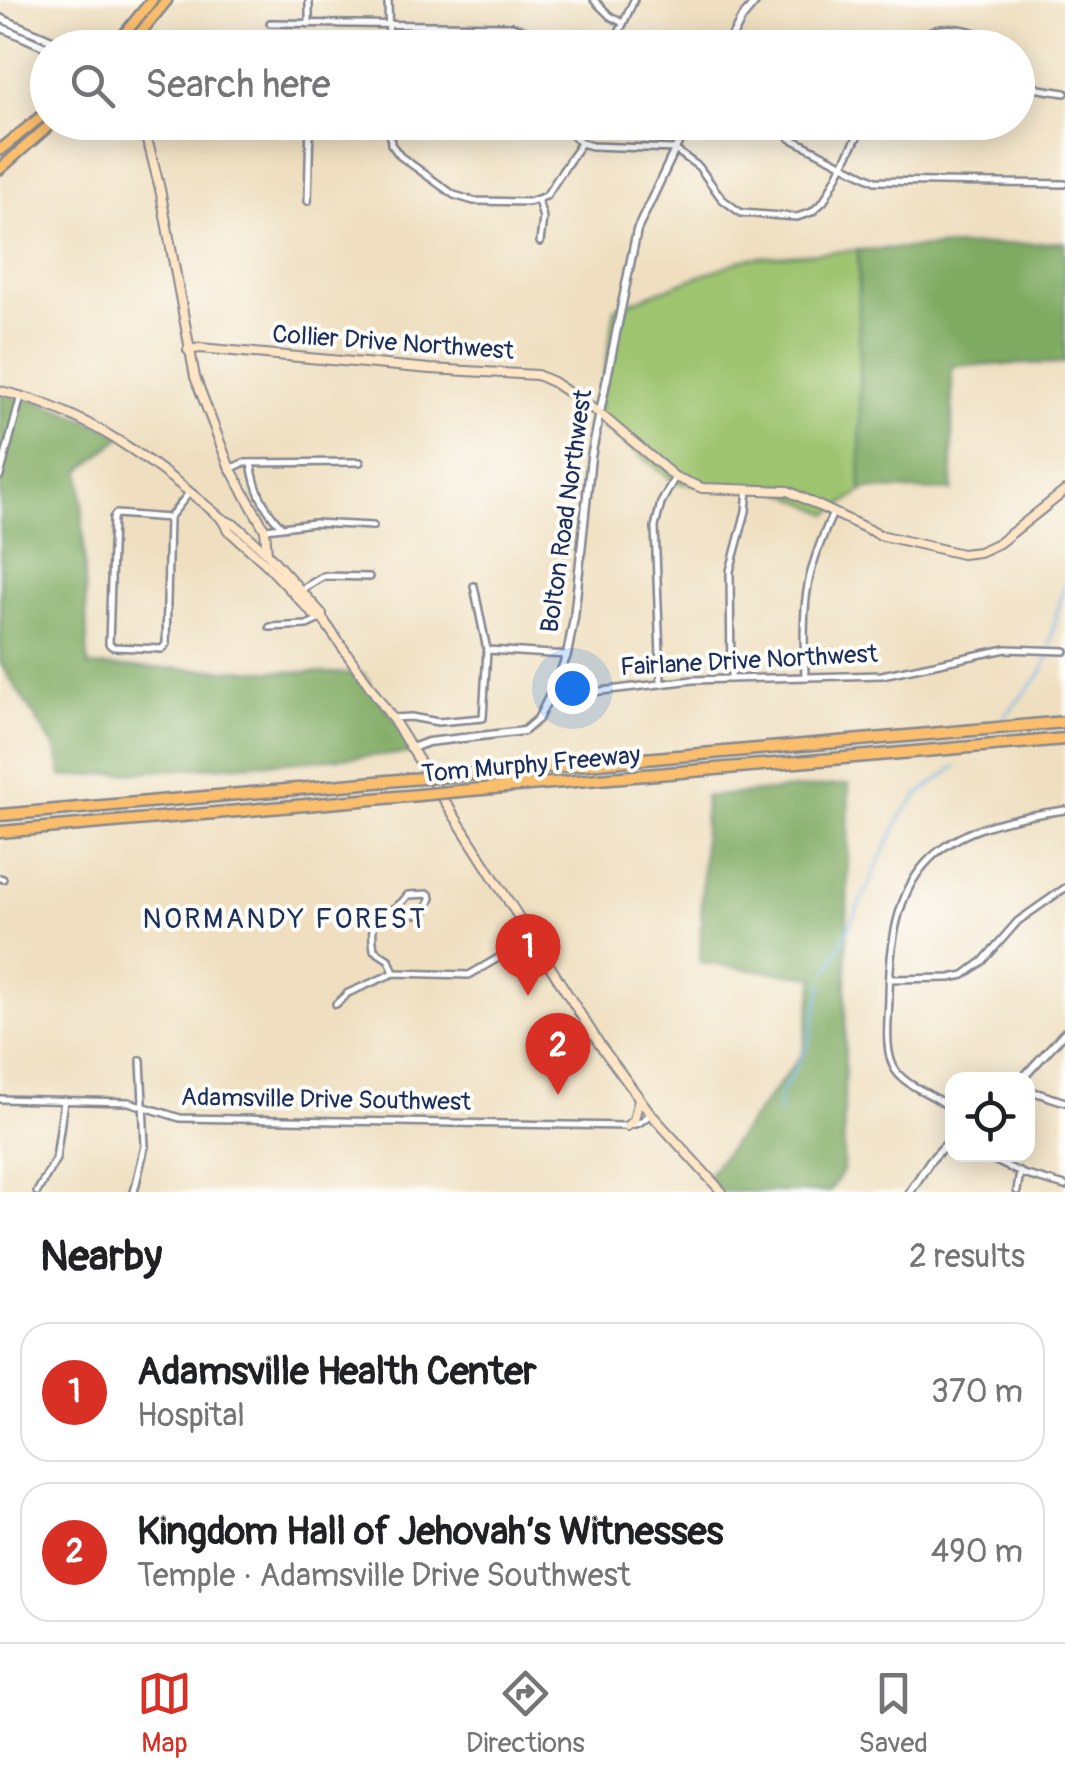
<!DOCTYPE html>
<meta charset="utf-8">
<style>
body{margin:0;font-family:Pangolin,sans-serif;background:#f6f6f6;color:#202124}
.controls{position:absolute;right:30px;bottom:30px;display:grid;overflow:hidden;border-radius:20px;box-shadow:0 5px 25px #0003}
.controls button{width:90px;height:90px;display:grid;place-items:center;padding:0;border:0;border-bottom:2px solid #e0e0e0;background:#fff;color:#202124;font:50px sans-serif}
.you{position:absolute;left:572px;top:688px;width:35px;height:35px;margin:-25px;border:8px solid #fff;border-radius:50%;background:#1a73e8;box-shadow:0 0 0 15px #1a73e833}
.badge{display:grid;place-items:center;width:65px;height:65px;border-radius:50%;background:#d93025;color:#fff;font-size:32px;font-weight:700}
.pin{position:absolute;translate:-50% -82px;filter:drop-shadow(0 2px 5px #0008)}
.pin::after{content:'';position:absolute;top:52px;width:35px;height:30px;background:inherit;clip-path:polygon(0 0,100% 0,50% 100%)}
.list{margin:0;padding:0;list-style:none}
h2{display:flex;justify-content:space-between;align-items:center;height:130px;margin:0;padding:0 40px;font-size:42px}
h2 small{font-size:32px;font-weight:400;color:#757577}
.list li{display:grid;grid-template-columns:65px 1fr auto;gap:30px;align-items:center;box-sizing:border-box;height:140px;margin:0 20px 20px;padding:0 20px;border:2px solid #e0e0e0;border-radius:30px}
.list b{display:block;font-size:38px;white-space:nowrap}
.list p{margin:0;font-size:32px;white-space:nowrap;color:#757577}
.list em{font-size:32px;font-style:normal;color:#757577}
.icon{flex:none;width:55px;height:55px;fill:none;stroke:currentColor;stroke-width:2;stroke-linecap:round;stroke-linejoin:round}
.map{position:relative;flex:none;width:1065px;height:1192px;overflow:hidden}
.search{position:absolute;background:#fff;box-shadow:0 5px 25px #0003;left:30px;right:30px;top:30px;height:110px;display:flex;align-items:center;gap:25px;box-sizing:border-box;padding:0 35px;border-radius:55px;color:#757577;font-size:38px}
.sheet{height:450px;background:#fff}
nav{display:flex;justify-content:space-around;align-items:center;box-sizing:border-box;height:140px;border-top:2px solid #e0e0e0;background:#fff;font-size:28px;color:#757577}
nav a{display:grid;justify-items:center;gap:5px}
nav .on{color:#d93025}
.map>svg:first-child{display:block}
</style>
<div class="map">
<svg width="1065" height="1192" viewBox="0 0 1065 1192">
<rect width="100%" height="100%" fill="#fdfcf7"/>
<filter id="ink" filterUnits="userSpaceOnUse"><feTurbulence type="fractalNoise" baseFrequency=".01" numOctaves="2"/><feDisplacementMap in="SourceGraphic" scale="20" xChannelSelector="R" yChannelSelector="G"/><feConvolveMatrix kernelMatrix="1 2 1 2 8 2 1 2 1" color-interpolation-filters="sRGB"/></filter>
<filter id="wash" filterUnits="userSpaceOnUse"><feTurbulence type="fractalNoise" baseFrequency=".0048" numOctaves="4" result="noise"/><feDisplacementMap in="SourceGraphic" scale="40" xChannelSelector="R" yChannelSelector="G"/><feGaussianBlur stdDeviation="2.25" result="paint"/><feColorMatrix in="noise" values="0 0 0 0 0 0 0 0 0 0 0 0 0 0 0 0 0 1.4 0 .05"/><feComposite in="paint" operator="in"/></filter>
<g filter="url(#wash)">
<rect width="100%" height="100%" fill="#efdfc0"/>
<!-- green -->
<path fill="#9fc46f" stroke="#5d7a66" stroke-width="2.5" d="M 858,250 L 861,492 L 829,514 L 776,489 L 676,483 L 597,421 L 615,308 L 747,258 Z"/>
<!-- forest -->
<g fill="#7faa62" stroke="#4d6c60" stroke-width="2.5">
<path d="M 1065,242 L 1065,363 L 952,366 L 952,491 L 867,489 L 861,492 L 858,250 Z"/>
<path d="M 0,395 L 40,401 L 124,435 L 81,470 L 88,666 L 363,674 L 417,753 L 62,777 L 57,751 L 0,663 Z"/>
<path d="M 849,784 L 843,1171 L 829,1192 L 719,1192 L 706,1178 L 803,1053 L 815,977 L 700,963 L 705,797 Z"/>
</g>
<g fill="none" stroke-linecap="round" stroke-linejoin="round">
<!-- stream -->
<g stroke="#6db1e3" stroke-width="2.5">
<path d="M 1050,647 L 1055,618 L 1065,586"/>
<path d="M 1003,718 L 1041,674 L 1049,655"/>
<path d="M 827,973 L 901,816 L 917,796 L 956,766"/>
<path d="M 778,1115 L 779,1097 L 808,1046 L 823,982"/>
</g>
</g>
</g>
<g filter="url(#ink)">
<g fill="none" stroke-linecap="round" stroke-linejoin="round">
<defs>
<g id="minor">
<path d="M 309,0 L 309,24"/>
<path d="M 388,0 L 389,48"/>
<path d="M 594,0 L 610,16 L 623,23"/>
<path d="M 270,23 L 512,26 L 532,33 L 542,48"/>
<path d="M 612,48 L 634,0"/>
<path d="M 905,48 C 926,21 976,23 998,48"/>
<path d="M 1018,71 L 1039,89 L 1065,93"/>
<path d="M 389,122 L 391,144 L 400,156 L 454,195 L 474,201 L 529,202 L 546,196 L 581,143"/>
<path d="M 560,122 L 581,143 L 592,146 L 674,149 L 699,167 L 722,199 L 741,213 L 797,217 L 812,212 L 824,201 L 865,122"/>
<path d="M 777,122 L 790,138 L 875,181 L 1065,184"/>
<path d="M 538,200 L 543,218 L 540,242"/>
<path d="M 308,201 L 310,122"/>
<path d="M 251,463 C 255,488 262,506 280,525"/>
<path d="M 230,469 L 243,463 L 360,462"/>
<path d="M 0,476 L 21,396"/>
<path d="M 169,518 L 116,514 L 113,518 L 109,644 L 113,647 L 162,649 L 166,644 L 169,518 L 189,493"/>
<path d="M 266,529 L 314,523 L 373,526"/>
<path d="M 302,589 L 324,576 L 369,577"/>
<path d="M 270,627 L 307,625 L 322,618"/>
<path d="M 487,650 L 567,655"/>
<path d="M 805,677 C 803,606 802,580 833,513"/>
<path d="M 731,679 L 730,571 L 746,511 L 748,489"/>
<path d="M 661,682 L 655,527 L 661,503 L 675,477"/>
<path d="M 556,683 L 584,693 L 693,680 L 882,675 L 1006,649 L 1065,651"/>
<path d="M 392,718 L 411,717 L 438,722 L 483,718 L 487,650 L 474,586"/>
<path d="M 0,878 L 3,879"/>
<path d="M 394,973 L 389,960 L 374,950 C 367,902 388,923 408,895 L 429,894 L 431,898 L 424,915 L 404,913 L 398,908"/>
<path d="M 890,979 L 950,978 L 964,975 L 983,961 L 1018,921 L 1065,888"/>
<path d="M 336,1004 L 348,993 L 394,973 L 469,975 L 531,939"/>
<path d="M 1028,1090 L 1065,1102"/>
<path d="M 0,1099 L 129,1102 L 180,1118 L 625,1126 L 639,1123 L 651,1114"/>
<path d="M 952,1110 C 936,1094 909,1089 896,1071 C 883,1052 889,1018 889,995 C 891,861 938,827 1065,810"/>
<path d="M 981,1154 L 1023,1174 L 1065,1186"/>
<path d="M 1017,1191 L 1020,1172"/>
<path d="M 37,1192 L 56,1159 L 64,1100"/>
<path d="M 134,1192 L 145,1146 L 141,1060"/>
</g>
<g id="tertiary">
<path d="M 0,18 L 71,48"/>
<path d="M 0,27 L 48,48"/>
<path d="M 726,48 L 742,18 L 757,0"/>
<path d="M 412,748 L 428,742 L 524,731 L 538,719 L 556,683 L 567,655 L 574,618 L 591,457 L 637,230 L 688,122"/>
<path d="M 1021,1080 L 1065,1032"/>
<path d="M 910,1192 L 930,1161 L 952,1138"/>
</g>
<g id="secondary">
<path d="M 138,122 L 149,146 L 160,189 L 195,377 L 229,466 L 265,530 L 267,553"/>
<path d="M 188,350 L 200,348 L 430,369 L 537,375 L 553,382 L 599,413 L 675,477 L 702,488 L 788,491 L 880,535 L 962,554 L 979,552 L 999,543 L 1065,491"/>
<path d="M 0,391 C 85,409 156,463 221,518 L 237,526 L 267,553 L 322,614 L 322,618 L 392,718 L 600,1045 L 651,1114 L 722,1192"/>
<path d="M 221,518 L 228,530 L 265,563 L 313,614 L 322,618"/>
<path d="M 627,1126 L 634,1120 L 639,1099"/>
</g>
<g id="primary">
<path d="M 113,48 L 152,0"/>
<path d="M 128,48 L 167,0"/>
<path d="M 0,150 L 48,111"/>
<path d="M 0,169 L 53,122"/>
</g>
<g id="motorway">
<path d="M 450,776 L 1065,722"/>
<path d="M 459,791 L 1065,739"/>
<path d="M 0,815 L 410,779"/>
<path d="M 0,832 L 419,795"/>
</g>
</defs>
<!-- minor casing -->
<use href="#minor" stroke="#85878f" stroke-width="10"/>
<!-- tertiary casing -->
<use href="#tertiary" stroke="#85878f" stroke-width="11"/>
<!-- secondary casing -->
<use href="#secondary" stroke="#85878f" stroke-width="12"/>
<!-- primary casing -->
<use href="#primary" stroke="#85878f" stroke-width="14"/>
<!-- motorway casing -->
<use href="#motorway" stroke="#85878f" stroke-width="15"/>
<!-- minor -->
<use href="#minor" stroke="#fff" stroke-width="5"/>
<!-- tertiary -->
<use href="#tertiary" stroke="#fff" stroke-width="6"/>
<!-- secondary -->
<use href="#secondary" stroke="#fde5c5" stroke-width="8"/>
<!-- primary -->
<use href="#primary" stroke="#fabe6d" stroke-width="9"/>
<!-- motorway -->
<use href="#motorway" stroke="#fabe6d" stroke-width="10"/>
<defs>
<g id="motorway-bridge">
<path d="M 410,779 L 450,776"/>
<path d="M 419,795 L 459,791"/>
</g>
</defs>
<!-- motorway-bridge casing -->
<use href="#motorway-bridge" stroke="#85878f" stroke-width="15" stroke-linecap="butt"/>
<!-- motorway-bridge -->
<use href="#motorway-bridge" stroke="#fabe6d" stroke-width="10"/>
</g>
</g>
<g text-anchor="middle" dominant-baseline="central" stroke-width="8" stroke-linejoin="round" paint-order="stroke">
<!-- street labels -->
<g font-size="25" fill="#1b2f5e" stroke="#fdfcf7">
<text transform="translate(393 343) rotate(4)">Collier Drive Northwest</text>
<text transform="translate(567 511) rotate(-82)">Bolton Road Northwest</text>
<text transform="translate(749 661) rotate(-3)">Fairlane Drive Northwest</text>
<text transform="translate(531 765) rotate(-5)">Tom Murphy Freeway</text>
<text transform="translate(326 1100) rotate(1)">Adamsville Drive Southwest</text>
</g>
<!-- neighbourhood labels -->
<g font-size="28" letter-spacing="2.5" fill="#1b2f5e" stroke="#fdfcf7">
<text x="285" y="919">NORMANDY FOREST</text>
</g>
</g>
</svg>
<div class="controls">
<button><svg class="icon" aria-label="locate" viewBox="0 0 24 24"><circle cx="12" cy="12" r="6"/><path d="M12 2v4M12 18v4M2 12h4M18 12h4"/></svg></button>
</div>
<div class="you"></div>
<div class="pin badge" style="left:528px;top:996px">1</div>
<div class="pin badge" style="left:558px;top:1095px">2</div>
<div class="search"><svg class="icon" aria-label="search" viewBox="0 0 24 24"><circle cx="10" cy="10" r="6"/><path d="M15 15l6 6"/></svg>Search here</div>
</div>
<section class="sheet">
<h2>Nearby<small>2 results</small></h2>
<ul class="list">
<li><span class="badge">1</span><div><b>Adamsville Health Center</b><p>Hospital</p></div><em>370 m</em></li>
<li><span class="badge">2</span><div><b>Kingdom Hall of Jehovah’s Witnesses</b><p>Temple · Adamsville Drive Southwest</p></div><em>490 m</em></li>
</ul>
</section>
<nav>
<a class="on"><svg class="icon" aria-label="map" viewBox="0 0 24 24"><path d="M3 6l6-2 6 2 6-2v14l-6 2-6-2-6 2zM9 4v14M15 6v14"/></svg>Map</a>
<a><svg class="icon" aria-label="directions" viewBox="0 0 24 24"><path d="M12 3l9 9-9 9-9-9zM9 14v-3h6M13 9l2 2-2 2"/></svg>Directions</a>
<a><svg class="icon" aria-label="saved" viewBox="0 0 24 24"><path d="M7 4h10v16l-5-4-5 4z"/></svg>Saved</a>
</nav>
